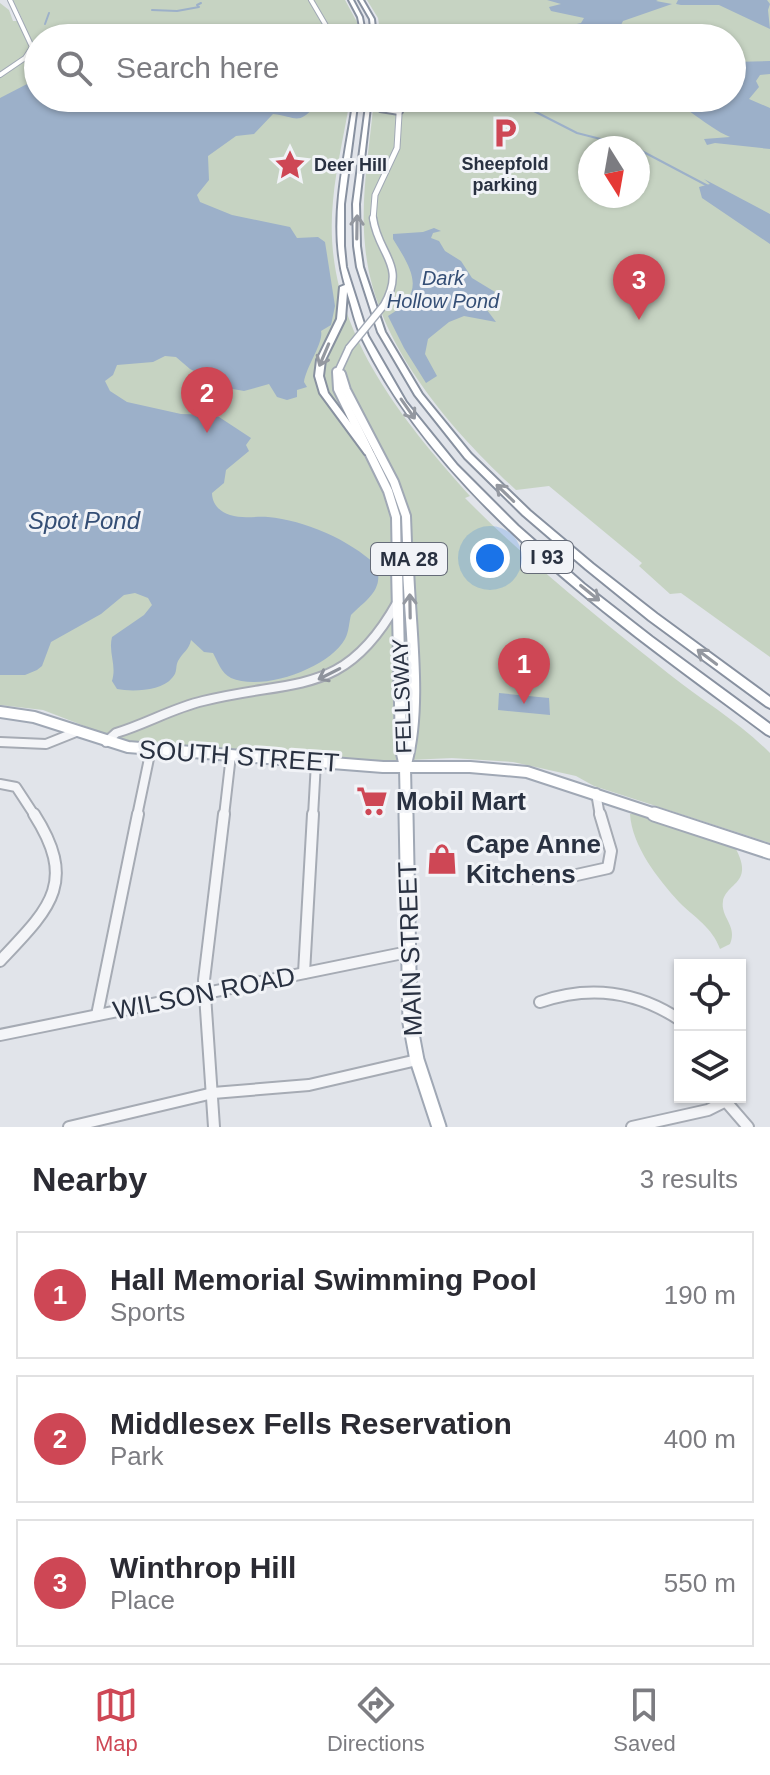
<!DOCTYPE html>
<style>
body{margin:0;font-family:Helvetica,sans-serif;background:#f2f2f3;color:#2b2b33}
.controls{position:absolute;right:24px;bottom:24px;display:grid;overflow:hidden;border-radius:0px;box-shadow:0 2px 6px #0004}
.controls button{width:72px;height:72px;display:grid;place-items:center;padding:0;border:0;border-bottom:2px solid #e1e1e2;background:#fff;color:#2b2b33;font:40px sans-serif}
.compass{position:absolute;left:578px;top:136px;width:72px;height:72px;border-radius:50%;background:#fff;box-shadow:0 2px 6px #0004;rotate:169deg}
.you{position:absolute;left:490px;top:558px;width:28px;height:28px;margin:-20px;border:6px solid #fff;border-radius:50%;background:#1a73e8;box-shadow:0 0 0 12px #1a73e833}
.badge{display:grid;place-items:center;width:52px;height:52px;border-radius:50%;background:#ce4755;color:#fff;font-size:26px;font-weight:700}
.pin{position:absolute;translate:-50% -66px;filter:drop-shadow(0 2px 4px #0008)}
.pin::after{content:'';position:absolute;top:42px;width:28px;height:24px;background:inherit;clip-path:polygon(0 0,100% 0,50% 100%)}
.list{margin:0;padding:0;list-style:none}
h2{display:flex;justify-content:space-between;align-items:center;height:104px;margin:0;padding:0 32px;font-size:34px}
h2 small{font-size:26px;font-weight:400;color:#7c7c81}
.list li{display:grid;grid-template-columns:52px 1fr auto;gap:24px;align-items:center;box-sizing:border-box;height:128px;margin:0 16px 16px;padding:0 16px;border:2px solid #e1e1e2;border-radius:0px}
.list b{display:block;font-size:30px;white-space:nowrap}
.list p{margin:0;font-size:26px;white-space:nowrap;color:#7c7c81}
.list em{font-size:26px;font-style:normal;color:#7c7c81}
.icon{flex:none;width:44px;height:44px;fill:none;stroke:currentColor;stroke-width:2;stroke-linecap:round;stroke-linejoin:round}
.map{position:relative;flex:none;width:770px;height:1127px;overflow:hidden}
.search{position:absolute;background:#fff;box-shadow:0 2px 6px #0004;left:24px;right:24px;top:24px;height:88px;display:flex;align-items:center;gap:20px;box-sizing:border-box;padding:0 28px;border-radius:44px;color:#7c7c81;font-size:30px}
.sheet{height:536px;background:#fff}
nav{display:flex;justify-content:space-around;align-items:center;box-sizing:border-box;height:112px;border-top:2px solid #e1e1e2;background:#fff;font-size:22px;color:#7c7c81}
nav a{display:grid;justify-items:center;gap:4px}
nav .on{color:#ce4755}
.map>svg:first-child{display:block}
</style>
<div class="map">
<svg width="770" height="1127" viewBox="0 0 770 1127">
<rect width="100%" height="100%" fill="#e1e4ea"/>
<!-- green -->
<g fill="#c6d3c2" fill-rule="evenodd">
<path d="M 13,0 L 345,0 L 357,22 L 358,38 L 38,38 L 38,98 L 350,98 C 345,132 336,166 333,201 C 321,320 395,412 470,496 L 465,498 C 528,562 598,618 669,674 C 703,701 739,722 770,753 L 770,843 L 594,786 L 576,776 L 513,762 L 452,758 L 387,761 L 126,742 L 43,710 L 0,705 L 0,3 L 9,10 L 13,21 L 23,21 Z"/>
<path d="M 367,0 L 770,0 L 770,657 L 681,593 L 670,594 L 639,566 L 642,563 L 549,486 L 516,490 C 448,427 373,341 365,245 C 360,197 370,146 374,98 L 732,98 L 732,38 L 381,38 L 378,18 ZM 590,148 L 638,148 L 638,196 L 590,196 Z"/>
<path d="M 630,814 L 638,814 L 736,849 C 754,884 727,882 723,901 C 720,917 738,926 730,944 L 720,949 C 712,927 695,918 679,902 C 658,879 632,846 630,814 Z"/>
</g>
<!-- water -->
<g fill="#9cb0c9">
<path d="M 547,0 L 658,0 L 656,1 L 672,4 L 623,21 L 621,25 L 635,28 L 627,31 L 636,38 L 581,38 L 564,32 L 568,26 L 581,23 L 584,18 L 551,11 L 549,7 L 561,4 Z"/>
<path d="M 678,0 L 767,0 L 770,4 L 768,10 L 770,29 L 719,5 L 681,5 L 676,4 Z"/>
<path d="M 770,61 L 770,74 L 760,75 L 756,81 L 759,87 L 749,99 L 770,108 L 770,149 L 715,143 L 707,145 L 704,139 L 730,137 C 704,126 688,104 659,98 L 732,98 L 732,62 Z"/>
<path d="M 29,83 L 38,83 L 38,98 L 341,98 L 336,102 L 316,105 C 297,127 296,116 273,114 L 254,134 L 236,136 L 208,156 L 209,180 L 197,195 L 200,202 L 232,215 L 290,227 L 297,238 L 318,237 L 325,242 L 335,306 L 331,325 L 321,331 C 324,342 306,367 304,382 L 307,387 L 297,390 L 297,397 L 287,400 L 277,397 L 269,384 L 244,391 L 227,388 L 190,369 L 176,357 L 165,356 L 153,362 L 117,365 L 113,375 L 105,381 L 110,391 L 127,402 L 181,414 L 216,415 L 251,438 L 246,445 L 249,451 L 226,470 L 224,483 L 212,493 C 212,504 220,512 230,515 C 242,519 256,516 268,517 C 304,520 350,540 376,565 C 385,590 366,600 351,615 C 349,622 349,632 345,639 C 329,668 262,692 231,678 C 221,673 218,662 213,653 L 204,652 L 191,640 C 189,650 183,652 178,661 C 175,667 178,672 172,678 C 162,691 132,692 117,689 L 112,681 C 117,665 108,653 112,637 L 144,615 L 152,605 L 148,598 L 135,593 L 124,595 L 101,614 L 51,642 L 42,666 L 37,670 L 25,675 L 0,675 L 0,98 Z"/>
<path d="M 704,179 L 770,214 L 770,244 L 702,198 L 699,187 L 710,184 Z"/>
<path d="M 434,228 L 441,231 L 433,233 L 431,238 L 439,241 L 445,251 L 461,261 L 472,278 L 495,292 L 484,306 L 496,322 L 464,316 L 449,322 L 428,339 L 425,354 L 437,376 L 426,383 L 404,348 L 388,316 C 427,293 413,271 393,239 L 393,234 L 423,232 Z"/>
<path d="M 499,693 L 549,698 L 550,715 L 498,710 Z"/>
</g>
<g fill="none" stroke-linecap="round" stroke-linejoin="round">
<!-- stream -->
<g stroke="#9cb0c9" stroke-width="2">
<path d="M 152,10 L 177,11 L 199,7 L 197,5 L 201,3"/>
<path d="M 45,24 L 49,13"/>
<path d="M 526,107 L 577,133 L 636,148"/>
<path d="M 638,149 L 708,186"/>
</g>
<defs>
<g id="minor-far1">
<path d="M 0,742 L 46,744 L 76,732"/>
<path d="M 106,742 L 116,733 C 146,724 173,708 203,701 C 295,678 344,698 397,603"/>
<path d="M 0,784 L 16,787 L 35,816"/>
<path d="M 596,793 L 600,816"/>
<path d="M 137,816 L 151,749"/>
<path d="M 224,816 L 231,755"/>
<path d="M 313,816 L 316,762"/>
</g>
<g id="minor">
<path d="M 497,877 L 563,878 L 608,868 L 611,851 L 600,814"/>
<path d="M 0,961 C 50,908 78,883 34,814"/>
<path d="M 304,973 L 313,814"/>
<path d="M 540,1002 C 589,985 637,991 680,1020"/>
<path d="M 97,1015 L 138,814"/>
<path d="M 0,1035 L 408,952"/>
<path d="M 722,1097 L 748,1127"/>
<path d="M 69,1127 L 213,1093 L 309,1085 L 417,1060"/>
<path d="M 214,1127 L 204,980 L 224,814"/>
<path d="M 632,1127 L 708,1110 L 724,1102"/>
</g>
<g id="major-far5">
<path d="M 311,0 L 328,29 L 341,38"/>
<path d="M 0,75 L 25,58 L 32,47 L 10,0"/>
</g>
<path id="major-far4" d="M 373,220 L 375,195 L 397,148 L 400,98"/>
<g id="major-far3">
<path d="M 373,218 C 378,255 407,264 384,305"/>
<path d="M 337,374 L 349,348"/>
</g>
<g id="major-far2">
<path d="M 337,372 L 338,389 L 388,491 L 396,517 L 397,569"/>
<path d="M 341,374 L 346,390 L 394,482 L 406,516 L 408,569"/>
</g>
<g id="major-far1">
<path d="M 397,567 L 401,749 L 405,767 L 406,816"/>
<path d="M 0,712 L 34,717 L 128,747 L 383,767 L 470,767 L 527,772 L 661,816"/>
<path d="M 406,764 C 422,705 410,628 408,567"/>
</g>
<g id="major">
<path d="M 406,814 L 410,1023 L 417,1060 L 439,1127"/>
<path d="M 654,814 L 770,852"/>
</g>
<g id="highway">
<path d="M 349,0 L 353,0 L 362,17 L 366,38 L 362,38 L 358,17 Z"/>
<path d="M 359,0 L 363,0 L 374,19 L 376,38 L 372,38 L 370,19 Z"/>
<path d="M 354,98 L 358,98 L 344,204 L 344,246 L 346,267 L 368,336 L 406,402 L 457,465 L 518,526 L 584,584 L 652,637 L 770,724 L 770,736 L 766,734 C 623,627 441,503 362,338 C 355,324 352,307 347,292 L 345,319 L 325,360 L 323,376 L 328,393 L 371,450 L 372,452 L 371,454 L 365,454 L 320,393 L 315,376 L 317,360 L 337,319 L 340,287 L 345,285 C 327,224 345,159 354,98 Z"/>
<path d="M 367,98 L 371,98 L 359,204 L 360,246 L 363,267 L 385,332 L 422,394 L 471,454 L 530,511 L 593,564 L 657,614 L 770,697 L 770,708 L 766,706 L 649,620 L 586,569 L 523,515 L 465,458 L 415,395 L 378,332 L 357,267 L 354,246 L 353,204 Z"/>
<path d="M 375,98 L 379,98 L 384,109 L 402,112 L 399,114 L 380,111 Z"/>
</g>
</defs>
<!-- minor-far1 casing -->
<use href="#minor-far1" stroke="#a6abb4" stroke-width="12"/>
<!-- minor casing -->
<use href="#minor" stroke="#a6abb4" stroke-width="14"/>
<!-- major-far5 casing -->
<use href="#major-far5" stroke="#a0a8b5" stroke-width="6"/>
<!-- major-far4 casing -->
<use href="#major-far4" stroke="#a0a8b5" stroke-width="7"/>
<!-- major-far3 casing -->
<use href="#major-far3" stroke="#a0a8b5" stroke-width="9"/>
<!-- major-far2 casing -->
<use href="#major-far2" stroke="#a0a8b5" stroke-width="12"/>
<!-- major-far1 casing -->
<use href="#major-far1" stroke="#a0a8b5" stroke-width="14"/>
<!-- major casing -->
<use href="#major" stroke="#a0a8b5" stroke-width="17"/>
<!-- highway casing -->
<use href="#highway" stroke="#8891a0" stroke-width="4"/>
<!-- minor-far1 -->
<use href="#minor-far1" stroke="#f4f5f8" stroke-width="8"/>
<!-- minor -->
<use href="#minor" stroke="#f4f5f8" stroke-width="10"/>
<!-- major-far5 -->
<use href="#major-far5" stroke="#fff" stroke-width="4"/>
<!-- major-far4 -->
<use href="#major-far4" stroke="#fff" stroke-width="5"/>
<!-- major-far3 -->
<use href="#major-far3" stroke="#fff" stroke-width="6"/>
<!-- major-far2 -->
<use href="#major-far2" stroke="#fff" stroke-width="8"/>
<!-- major-far1 -->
<use href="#major-far1" stroke="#fff" stroke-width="10"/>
<!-- major -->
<use href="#major" stroke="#fff" stroke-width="13"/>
<!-- highway -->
<use href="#highway" fill="#fff" fill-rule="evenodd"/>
<defs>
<path id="major-bridge" d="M 349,348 L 384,305"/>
</defs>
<!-- major-bridge casing -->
<use href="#major-bridge" stroke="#a0a8b5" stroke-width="9" stroke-linecap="butt"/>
<!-- major-bridge -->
<use href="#major-bridge" stroke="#fff" stroke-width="6"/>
</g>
<!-- one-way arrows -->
<defs><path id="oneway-shaft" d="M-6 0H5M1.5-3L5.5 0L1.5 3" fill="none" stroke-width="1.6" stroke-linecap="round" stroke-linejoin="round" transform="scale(2)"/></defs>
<g stroke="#9498a0">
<use href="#oneway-shaft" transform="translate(357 227) rotate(-89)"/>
<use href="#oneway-shaft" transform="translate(324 355) rotate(113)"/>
<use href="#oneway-shaft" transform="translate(408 409) rotate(55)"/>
<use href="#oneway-shaft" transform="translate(505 493) rotate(-136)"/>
<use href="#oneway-shaft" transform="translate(590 593) rotate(39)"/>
<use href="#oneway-shaft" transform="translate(410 606) rotate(-91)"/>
<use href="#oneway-shaft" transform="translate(707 657) rotate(-143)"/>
</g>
<use stroke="#8e939c" href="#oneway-shaft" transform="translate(329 674) rotate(153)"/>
<!-- icons -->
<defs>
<symbol id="parking-bare" viewBox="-9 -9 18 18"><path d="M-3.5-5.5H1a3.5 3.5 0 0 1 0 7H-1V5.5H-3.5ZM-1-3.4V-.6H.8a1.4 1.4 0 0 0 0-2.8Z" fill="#ce4755" stroke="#f1f3f7" stroke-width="2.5" paint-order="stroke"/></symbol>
<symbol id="sight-bare" viewBox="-9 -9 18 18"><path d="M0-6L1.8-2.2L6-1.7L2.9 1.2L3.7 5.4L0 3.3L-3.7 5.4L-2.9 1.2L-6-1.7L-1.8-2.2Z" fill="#ce4755" stroke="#f1f3f7" stroke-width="2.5" paint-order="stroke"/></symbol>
<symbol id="supermarket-bare" viewBox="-9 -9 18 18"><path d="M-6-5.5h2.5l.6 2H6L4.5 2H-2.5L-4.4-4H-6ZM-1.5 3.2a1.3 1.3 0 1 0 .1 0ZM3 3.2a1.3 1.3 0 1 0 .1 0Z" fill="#ce4755" stroke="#f1f3f7" stroke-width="2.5" paint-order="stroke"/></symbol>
<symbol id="shop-bare" viewBox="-9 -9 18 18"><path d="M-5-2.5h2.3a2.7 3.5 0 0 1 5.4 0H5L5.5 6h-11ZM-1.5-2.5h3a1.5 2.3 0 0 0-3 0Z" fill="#ce4755" stroke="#f1f3f7" stroke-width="2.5" paint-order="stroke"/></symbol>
</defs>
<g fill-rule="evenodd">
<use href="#parking-bare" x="483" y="111" width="44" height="44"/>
<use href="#sight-bare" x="268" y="143" width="44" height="44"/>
<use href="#supermarket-bare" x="350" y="779" width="44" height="44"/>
<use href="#shop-bare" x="420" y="837" width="44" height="44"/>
</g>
<g text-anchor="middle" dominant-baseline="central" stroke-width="6" stroke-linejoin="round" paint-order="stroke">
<!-- far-poi labels -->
<g font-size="18" font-weight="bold" fill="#293141" stroke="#f1f3f7">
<text x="505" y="164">Sheepfold<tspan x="505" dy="21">parking</tspan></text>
<text x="314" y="165" text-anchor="start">Deer Hill</text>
</g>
<!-- far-water labels -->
<g font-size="20" font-style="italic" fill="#344e75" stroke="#f1f3f7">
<text x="443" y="278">Dark<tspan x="443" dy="23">Hollow Pond</tspan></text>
</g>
<!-- shield labels -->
<g fill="#f1f3f7" stroke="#656b78" stroke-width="2">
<rect x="521" y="541" width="52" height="32" rx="6"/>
<rect x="371" y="543" width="76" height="32" rx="6"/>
</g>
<g font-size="20" font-weight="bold" fill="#293141">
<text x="547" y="557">I 93</text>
<text x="409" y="559">MA 28</text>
</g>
<!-- street labels -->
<g font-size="22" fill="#293141" stroke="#f1f3f7">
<text transform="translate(402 696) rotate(-92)">FELLSWAY</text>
</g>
<!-- water labels -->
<g font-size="24" font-style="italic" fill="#344e75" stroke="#f1f3f7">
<text x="84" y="520">Spot Pond</text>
</g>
<!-- near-street labels -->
<g font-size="26" fill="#293141" stroke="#f1f3f7">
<text transform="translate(239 756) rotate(4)">SOUTH STREET</text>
<text transform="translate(410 949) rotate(-92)">MAIN STREET</text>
<text transform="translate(204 993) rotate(-11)">WILSON ROAD</text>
</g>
<!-- near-poi labels -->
<g font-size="26" font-weight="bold" fill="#293141" stroke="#f1f3f7" text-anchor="start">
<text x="396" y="801">Mobil Mart</text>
<text x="466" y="844">Cape Anne<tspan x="466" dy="30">Kitchens</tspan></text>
</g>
</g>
</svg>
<div class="controls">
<button><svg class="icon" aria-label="locate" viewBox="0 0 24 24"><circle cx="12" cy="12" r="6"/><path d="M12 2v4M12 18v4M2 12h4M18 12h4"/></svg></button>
<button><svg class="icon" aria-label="layers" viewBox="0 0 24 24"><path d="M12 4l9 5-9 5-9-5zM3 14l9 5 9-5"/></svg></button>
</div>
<svg class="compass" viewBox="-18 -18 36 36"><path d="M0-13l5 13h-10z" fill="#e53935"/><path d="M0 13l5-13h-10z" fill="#7c7c81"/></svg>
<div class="you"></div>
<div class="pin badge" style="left:524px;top:704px">1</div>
<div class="pin badge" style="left:207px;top:433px">2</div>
<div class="pin badge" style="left:639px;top:320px">3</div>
<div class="search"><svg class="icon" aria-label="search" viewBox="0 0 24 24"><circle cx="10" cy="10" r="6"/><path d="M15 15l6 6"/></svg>Search here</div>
</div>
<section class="sheet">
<h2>Nearby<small>3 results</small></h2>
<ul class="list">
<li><span class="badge">1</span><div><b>Hall Memorial Swimming Pool</b><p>Sports</p></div><em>190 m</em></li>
<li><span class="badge">2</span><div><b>Middlesex Fells Reservation</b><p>Park</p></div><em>400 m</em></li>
<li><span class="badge">3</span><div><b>Winthrop Hill</b><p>Place</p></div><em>550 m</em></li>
</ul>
</section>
<nav>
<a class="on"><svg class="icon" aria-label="map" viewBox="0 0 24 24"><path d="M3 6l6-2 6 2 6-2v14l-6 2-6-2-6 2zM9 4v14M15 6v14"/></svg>Map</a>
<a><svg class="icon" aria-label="directions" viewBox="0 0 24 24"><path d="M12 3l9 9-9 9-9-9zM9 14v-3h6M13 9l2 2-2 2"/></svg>Directions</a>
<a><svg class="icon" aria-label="saved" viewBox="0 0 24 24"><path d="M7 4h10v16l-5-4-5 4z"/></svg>Saved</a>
</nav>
